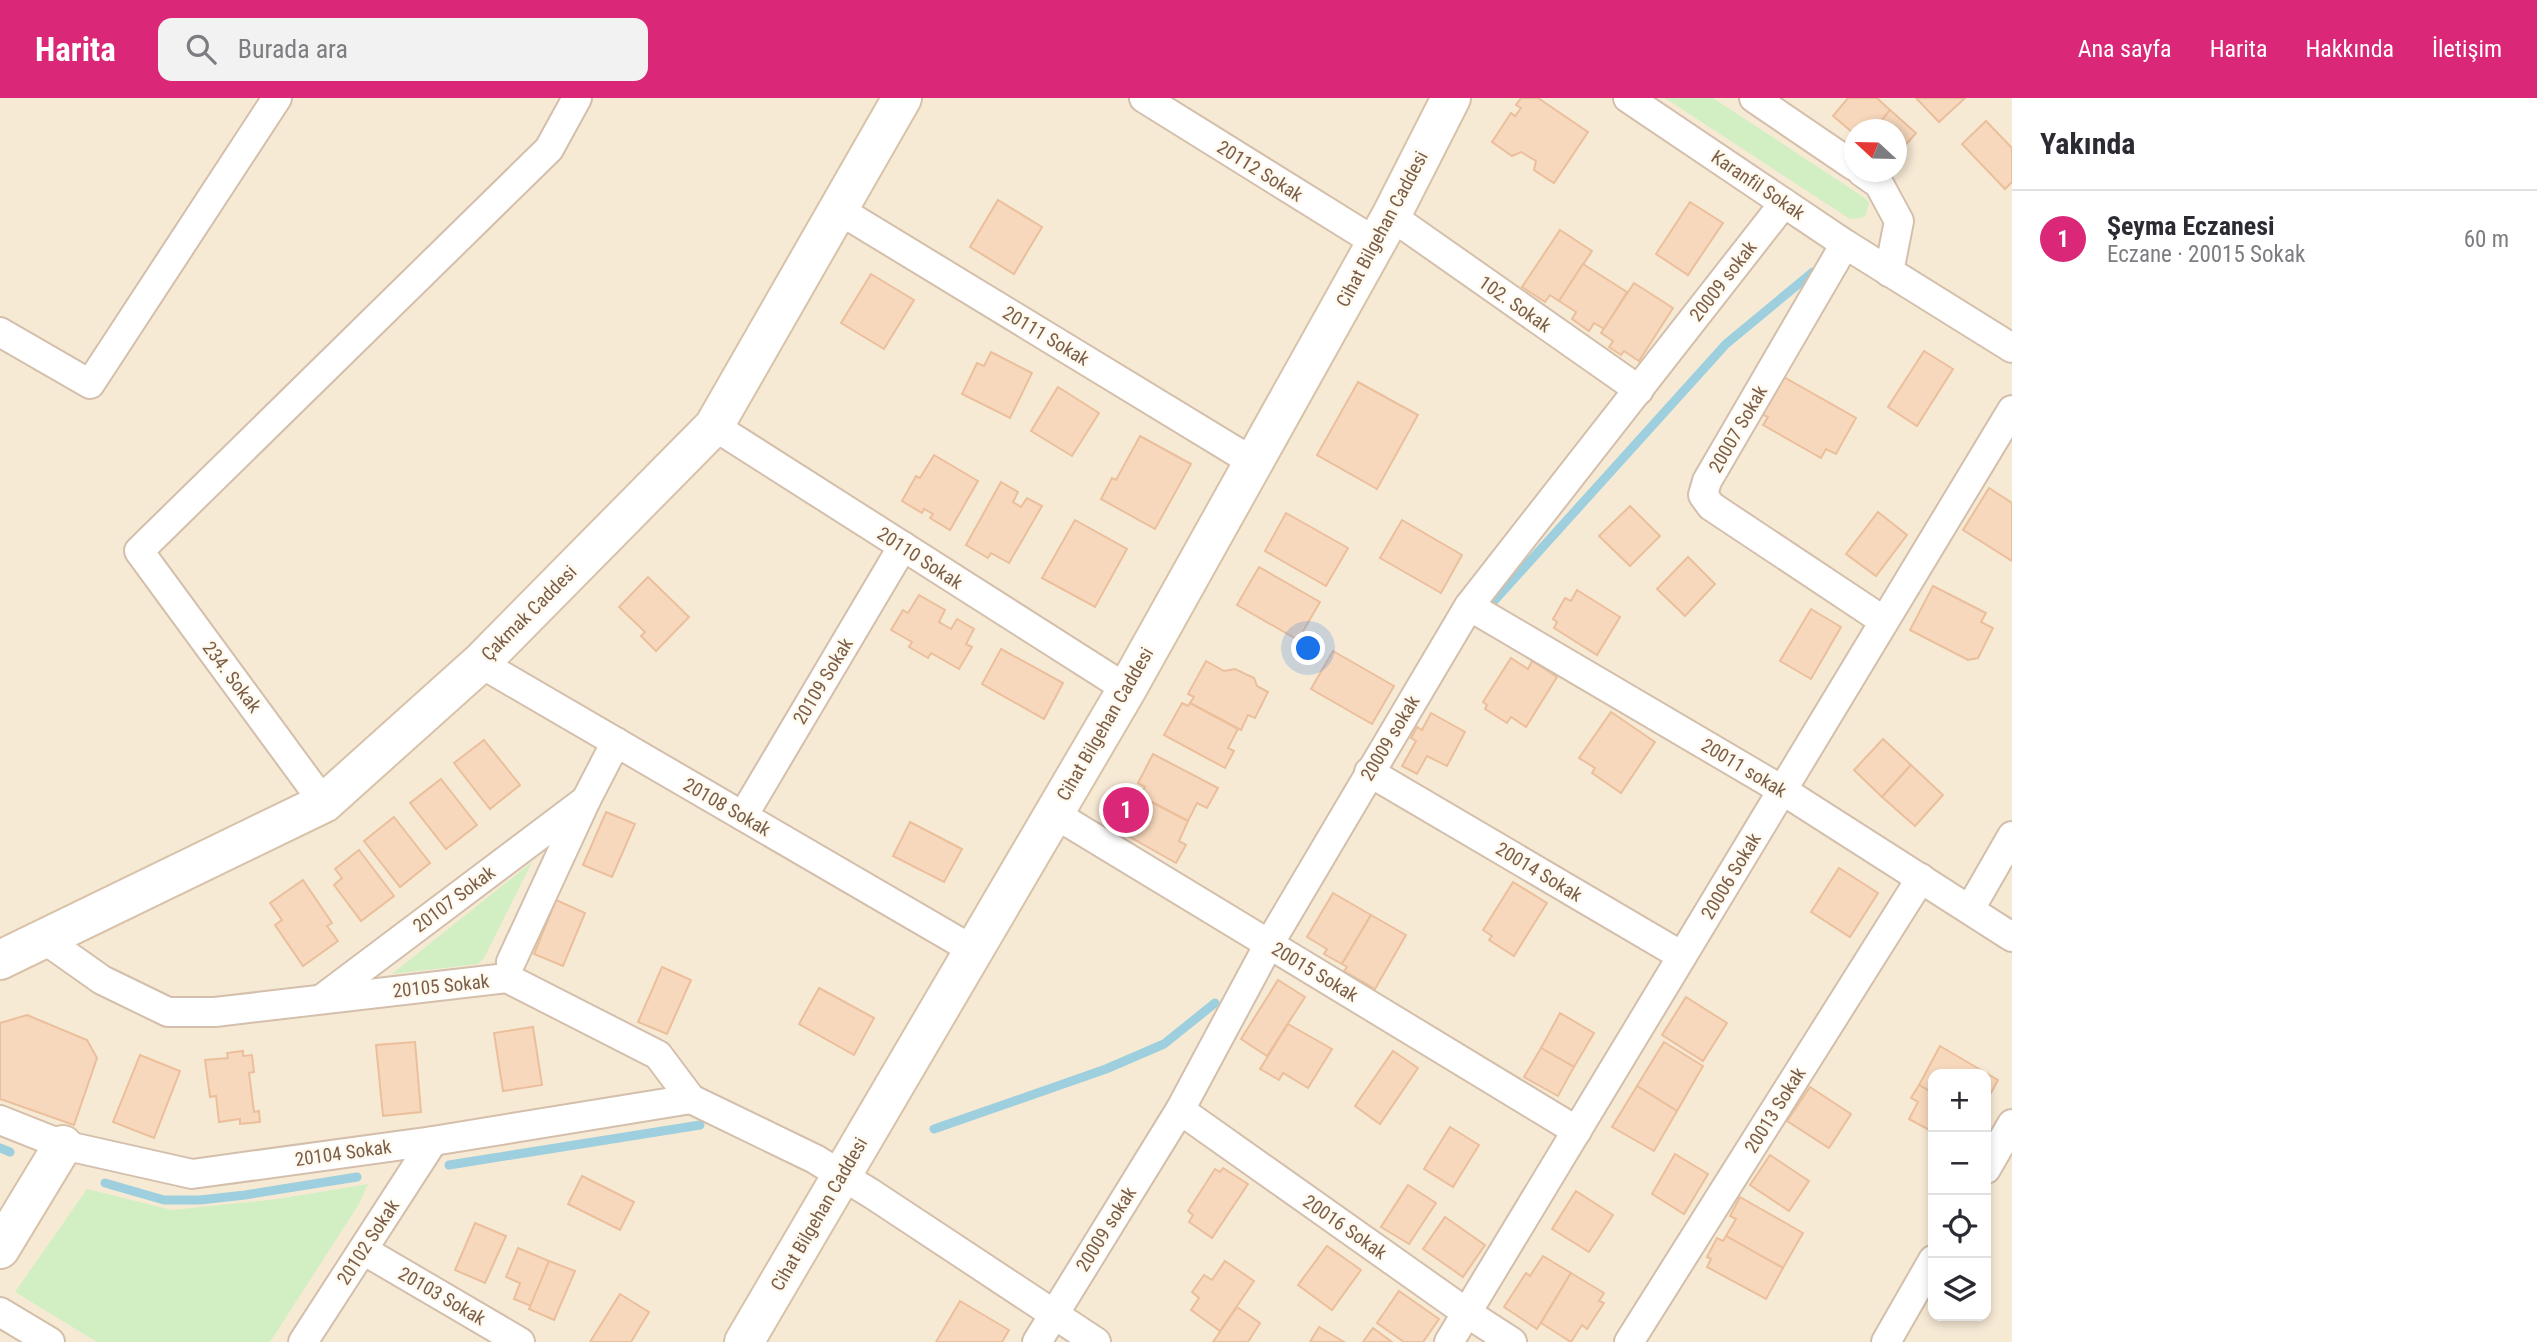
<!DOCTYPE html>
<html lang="tr">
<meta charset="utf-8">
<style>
body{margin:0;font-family:"Roboto Condensed",sans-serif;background:#f2f2f3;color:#2b2b33}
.controls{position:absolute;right:21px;bottom:21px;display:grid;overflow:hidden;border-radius:14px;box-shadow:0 4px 10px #0003}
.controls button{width:63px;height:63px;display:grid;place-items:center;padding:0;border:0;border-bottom:2px solid #e1e1e2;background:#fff;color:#2b2b33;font:35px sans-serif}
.compass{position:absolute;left:1844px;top:21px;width:63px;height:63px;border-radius:50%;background:#fff;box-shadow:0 4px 10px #0003;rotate:292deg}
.you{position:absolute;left:1309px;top:551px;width:24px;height:24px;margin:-18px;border:5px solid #fff;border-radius:50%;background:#1a73e8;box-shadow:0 0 0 10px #1a73e833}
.badge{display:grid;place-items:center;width:46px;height:46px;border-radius:50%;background:#db2777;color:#fff;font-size:23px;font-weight:700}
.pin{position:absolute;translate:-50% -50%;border:4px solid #fff;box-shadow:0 2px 7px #0006}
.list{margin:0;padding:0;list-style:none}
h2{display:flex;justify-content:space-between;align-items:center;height:91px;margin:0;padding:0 28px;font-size:30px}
h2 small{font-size:23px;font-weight:400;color:#7c7c81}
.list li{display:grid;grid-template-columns:46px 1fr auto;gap:21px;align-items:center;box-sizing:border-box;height:98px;padding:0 28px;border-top:2px solid #e1e1e2}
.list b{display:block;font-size:26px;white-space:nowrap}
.list p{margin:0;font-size:23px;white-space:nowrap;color:#7c7c81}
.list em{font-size:23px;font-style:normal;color:#7c7c81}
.icon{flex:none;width:38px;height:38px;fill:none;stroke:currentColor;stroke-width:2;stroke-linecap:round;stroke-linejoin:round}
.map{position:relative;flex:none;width:2012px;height:1244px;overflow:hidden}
header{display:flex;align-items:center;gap:42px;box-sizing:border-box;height:98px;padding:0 35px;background:#db2777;color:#fff}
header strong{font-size:33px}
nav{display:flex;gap:38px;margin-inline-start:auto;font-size:24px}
.search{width:490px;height:63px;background:#f2f2f3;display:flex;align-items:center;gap:18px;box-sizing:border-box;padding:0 24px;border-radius:14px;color:#7c7c81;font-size:26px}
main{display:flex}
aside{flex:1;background:#fff}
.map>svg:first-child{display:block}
</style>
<header>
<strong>Harita</strong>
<div class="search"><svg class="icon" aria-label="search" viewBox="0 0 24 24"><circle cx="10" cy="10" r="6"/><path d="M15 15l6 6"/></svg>Burada ara</div>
<nav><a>Ana sayfa</a><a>Harita</a><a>Hakkında</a><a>İletişim</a></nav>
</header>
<main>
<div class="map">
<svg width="2012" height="1244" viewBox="0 0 2012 1244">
<rect width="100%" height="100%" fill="#fef7e7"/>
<!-- residential -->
<path fill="#f7ead5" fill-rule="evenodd" d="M 0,0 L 2012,0 L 2012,1244 L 0,1244 ZM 1854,32 L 1896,32 L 1896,74 L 1854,74 ZM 1933,976 L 1986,976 L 1986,1218 L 1933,1218 Z"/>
<!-- green -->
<g fill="#d2eec3">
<path d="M 1665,0 L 1713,0 L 1865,100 L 1869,105 L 1865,119 L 1850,121 Z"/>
<path d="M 532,764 L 484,860 L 478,866 L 392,876 Z"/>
<path d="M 368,1086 L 359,1106 L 270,1244 L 97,1244 L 15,1194 L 87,1091 L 172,1112 L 278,1101 Z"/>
</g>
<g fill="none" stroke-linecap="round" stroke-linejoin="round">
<!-- stream -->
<g stroke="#9ecfde" stroke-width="9">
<path d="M 1484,514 L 1726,246 L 1813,174"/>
<path d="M 934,1031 L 1106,971 L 1164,946 L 1215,905"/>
<path d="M 0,1050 L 10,1054"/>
<path d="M 449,1067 L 700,1027"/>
<path d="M 105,1085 L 164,1102 L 200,1102 L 245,1097 L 357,1079"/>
</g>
</g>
<!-- building -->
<g fill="#f7d8bc" stroke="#ebbf9b" stroke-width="2">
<path d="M 1521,0 L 1538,0 L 1588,34 L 1554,85 L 1534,72 L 1536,63 L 1521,54 L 1512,58 L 1492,44 L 1511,15 L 1515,18 L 1521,10 L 1516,7 Z"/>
<path d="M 1848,0 L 1877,0 L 1890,12 L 1874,32 L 1854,32 L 1854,51 L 1846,44 L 1853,35 L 1833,18 Z"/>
<path d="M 1916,0 L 1965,0 L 1939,24 Z"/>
<path d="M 1890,12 L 1916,35 L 1896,58 L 1896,32 L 1874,32 Z"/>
<path d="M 1986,23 L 2012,50 L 2012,84 L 2005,91 L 1962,46 Z"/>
<path d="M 998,102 L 1042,129 L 1014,176 L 970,149 Z"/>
<path d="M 1690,104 L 1723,125 L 1688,177 L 1656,156 Z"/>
<path d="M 1560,132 L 1592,153 L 1559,203 L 1550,197 L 1545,204 L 1522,189 Z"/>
<path d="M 1583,166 L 1627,194 L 1604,231 L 1594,225 L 1589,233 L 1572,221 L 1576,214 L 1559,203 Z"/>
<path d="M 871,176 L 914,202 L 884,251 L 841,225 Z"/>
<path d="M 1634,185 L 1673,210 L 1639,263 L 1624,253 L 1621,257 L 1609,249 L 1613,243 L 1601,235 Z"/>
<path d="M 1924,253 L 1953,271 L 1917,328 L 1888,309 Z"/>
<path d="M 991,254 L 1032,275 L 1010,320 L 962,296 L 977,265 L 984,268 Z"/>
<path d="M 1782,278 L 1856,320 L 1836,356 L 1826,351 L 1821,360 L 1763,327 L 1768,319 L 1761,316 Z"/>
<path d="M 1358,284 L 1418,317 L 1377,391 L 1317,357 Z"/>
<path d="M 1058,289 L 1099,315 L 1072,358 L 1031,333 Z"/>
<path d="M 1140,338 L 1191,366 L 1155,431 L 1101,401 L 1112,380 L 1116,382 Z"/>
<path d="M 934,357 L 978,383 L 950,432 L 930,420 L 933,416 L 924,411 L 922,415 L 902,403 L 916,378 L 920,380 Z"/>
<path d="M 1001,384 L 1018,394 L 1013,404 L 1021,409 L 1027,400 L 1042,408 L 1009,465 L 991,455 L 988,460 L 966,447 Z"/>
<path d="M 1989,390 L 2012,405 L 2012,463 L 1963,432 Z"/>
<path d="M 1630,408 L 1660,438 L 1630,468 L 1599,438 Z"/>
<path d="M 1878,414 L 1907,437 L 1876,478 L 1846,456 Z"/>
<path d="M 1286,415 L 1348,450 L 1326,488 L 1265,453 Z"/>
<path d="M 1075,422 L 1127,451 L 1095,509 L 1042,480 Z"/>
<path d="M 1402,422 L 1462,457 L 1441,495 L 1380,460 Z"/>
<path d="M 1688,459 L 1715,486 L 1685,518 L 1657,491 Z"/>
<path d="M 1259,469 L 1320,504 L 1298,542 L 1237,507 Z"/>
<path d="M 648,479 L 689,519 L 656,553 L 641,538 L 645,534 L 619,509 Z"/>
<path d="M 1933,488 L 1986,515 L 1981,524 L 1993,530 L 1978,560 L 1968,562 L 1910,532 Z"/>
<path d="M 1577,492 L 1620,519 L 1597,557 L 1554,530 L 1557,524 L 1553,521 L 1565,500 L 1571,503 Z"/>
<path d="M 919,497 L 945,512 L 939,524 L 951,531 L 957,521 L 974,531 L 966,546 L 972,549 L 959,571 L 931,555 L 928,560 L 909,549 L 912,544 L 891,532 L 903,512 L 908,515 Z"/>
<path d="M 1811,511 L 1841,529 L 1811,581 L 1780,563 Z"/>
<path d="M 1001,551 L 1063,585 L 1044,621 L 982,586 Z"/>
<path d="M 1333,553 L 1394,588 L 1372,626 L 1311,591 Z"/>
<path d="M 1511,560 L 1528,571 L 1532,563 L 1557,579 L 1526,629 L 1511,619 L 1507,625 L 1485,611 L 1487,607 L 1483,604 Z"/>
<path d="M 1206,563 L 1224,573 L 1235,571 L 1254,580 L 1257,588 L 1268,594 L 1255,620 L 1248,617 L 1241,632 L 1190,605 L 1194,599 L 1188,596 Z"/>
<path d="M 1182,605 L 1188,608 L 1190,605 L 1238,631 L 1228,650 L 1234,653 L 1225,670 L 1164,637 Z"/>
<path d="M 1611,614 L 1655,644 L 1621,695 L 1592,675 L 1595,670 L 1579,660 Z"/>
<path d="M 1431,615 L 1465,634 L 1447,668 L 1427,658 L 1417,676 L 1402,668 L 1416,643 L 1411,640 L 1417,629 L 1422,632 Z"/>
<path d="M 1883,641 L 1911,667 L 1882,699 L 1854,672 Z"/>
<path d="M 484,642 L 520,687 L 490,711 L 454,665 Z"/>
<path d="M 1153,656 L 1218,690 L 1207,710 L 1197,705 L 1188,723 L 1140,698 L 1145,689 L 1138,685 Z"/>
<path d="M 1911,667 L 1943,697 L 1915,728 L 1882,699 Z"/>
<path d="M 441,681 L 477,727 L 446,751 L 410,705 Z"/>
<path d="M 1140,698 L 1188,723 L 1179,743 L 1186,747 L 1176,765 L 1112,729 L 1129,700 L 1136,704 Z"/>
<path d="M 606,714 L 635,726 L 612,779 L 583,767 Z"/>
<path d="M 394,719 L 430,765 L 400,789 L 364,743 Z"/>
<path d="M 910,724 L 962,751 L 944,784 L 893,758 Z"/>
<path d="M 359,752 L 394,798 L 361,823 L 334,787 L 342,780 L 335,771 Z"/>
<path d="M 1839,770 L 1878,795 L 1850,839 L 1811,814 Z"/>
<path d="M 303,782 L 332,825 L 327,828 L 338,843 L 303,868 L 275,827 L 282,822 L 270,805 Z"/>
<path d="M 1513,784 L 1547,805 L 1514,858 L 1489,842 L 1492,838 L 1483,832 Z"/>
<path d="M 1333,795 L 1371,817 L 1342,866 L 1324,856 L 1327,851 L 1307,839 Z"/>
<path d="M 556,802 L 585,815 L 563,868 L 534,856 Z"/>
<path d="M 1371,817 L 1406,837 L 1375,891 L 1344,873 L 1347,869 L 1342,866 Z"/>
<path d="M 662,869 L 691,882 L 667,936 L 638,924 Z"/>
<path d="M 1278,882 L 1305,899 L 1267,958 L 1241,941 Z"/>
<path d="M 819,890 L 874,920 L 854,957 L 799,926 Z"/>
<path d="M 1686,899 L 1727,925 L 1703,963 L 1662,937 Z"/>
<path d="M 1560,915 L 1594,935 L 1574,969 L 1541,950 Z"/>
<path d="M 27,917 L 87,942 L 97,960 L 74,1027 L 0,1001 L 0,925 Z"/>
<path d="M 1288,926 L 1332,951 L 1308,990 L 1283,975 L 1279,982 L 1260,971 Z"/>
<path d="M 533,929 L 542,987 L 503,993 L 494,935 Z"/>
<path d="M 415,944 L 421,1014 L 383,1018 L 376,947 Z"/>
<path d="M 1664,944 L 1703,968 L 1677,1013 L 1637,988 Z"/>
<path d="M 1940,948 L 1998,982 L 1986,1004 L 1986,976 L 1933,976 L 1933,995 L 1919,987 Z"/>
<path d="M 1541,950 L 1574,969 L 1558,998 L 1524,979 Z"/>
<path d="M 243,953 L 243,958 L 252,957 L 254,974 L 249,975 L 254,1014 L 259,1013 L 260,1024 L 240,1026 L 240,1021 L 219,1024 L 216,998 L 210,999 L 205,962 L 228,960 L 227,955 Z"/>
<path d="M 1393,953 L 1418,970 L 1380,1026 L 1355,1008 Z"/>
<path d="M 140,957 L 180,973 L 154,1040 L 113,1024 Z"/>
<path d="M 1919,987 L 1933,995 L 1933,1034 L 1909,1021 L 1918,1004 L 1911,1000 Z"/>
<path d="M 1637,988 L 1677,1013 L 1654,1053 L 1612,1029 Z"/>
<path d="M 1810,989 L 1851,1016 L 1829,1050 L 1787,1023 Z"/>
<path d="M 1450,1029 L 1479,1047 L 1453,1089 L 1424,1071 Z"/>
<path d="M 1675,1056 L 1708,1076 L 1684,1116 L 1652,1096 Z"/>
<path d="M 1770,1057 L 1809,1083 L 1789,1113 L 1750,1087 Z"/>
<path d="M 1223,1070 L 1248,1086 L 1212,1140 L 1189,1124 L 1193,1117 L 1188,1113 L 1215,1071 L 1220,1074 Z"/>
<path d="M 582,1078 L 634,1104 L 620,1132 L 568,1106 Z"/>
<path d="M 1408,1087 L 1436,1105 L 1409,1146 L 1381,1129 Z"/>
<path d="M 1576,1093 L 1613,1117 L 1589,1154 L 1552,1131 Z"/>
<path d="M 1740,1099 L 1803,1135 L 1783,1170 L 1726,1138 L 1736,1121 L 1730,1118 Z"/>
<path d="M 1445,1119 L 1485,1147 L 1463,1179 L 1423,1151 Z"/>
<path d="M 475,1125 L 506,1138 L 485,1185 L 455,1172 Z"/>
<path d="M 1726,1138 L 1783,1170 L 1766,1201 L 1707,1169 L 1711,1161 L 1707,1159 L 1717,1140 L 1723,1143 Z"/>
<path d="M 1327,1148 L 1361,1172 L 1332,1212 L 1298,1187 Z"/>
<path d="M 518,1150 L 549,1163 L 531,1208 L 514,1201 L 520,1185 L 506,1179 Z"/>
<path d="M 1543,1158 L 1571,1175 L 1537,1231 L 1504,1209 L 1526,1175 L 1530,1178 Z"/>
<path d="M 549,1163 L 575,1173 L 554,1222 L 529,1211 Z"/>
<path d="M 1225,1163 L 1254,1183 L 1220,1233 L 1191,1212 L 1199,1200 L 1192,1194 L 1204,1177 L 1212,1182 Z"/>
<path d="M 1571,1175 L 1604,1195 L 1599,1203 L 1604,1205 L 1587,1231 L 1582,1227 L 1571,1244 L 1541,1225 Z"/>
<path d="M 1399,1193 L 1439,1221 L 1423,1244 L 1404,1244 L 1377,1225 Z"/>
<path d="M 620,1196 L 649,1214 L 631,1244 L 590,1244 Z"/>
<path d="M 960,1203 L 1009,1232 L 1002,1244 L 936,1244 Z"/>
<path d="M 1237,1209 L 1260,1225 L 1248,1244 L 1213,1244 Z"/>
<path d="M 1319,1229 L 1344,1244 L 1310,1244 Z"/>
<path d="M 1373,1230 L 1392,1244 L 1363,1244 Z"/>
</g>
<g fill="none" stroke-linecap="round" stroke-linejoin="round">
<defs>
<g id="minor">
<path d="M 1144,0 L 1377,145"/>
<path d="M 1628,0 L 1845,146 L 2012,250"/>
<path d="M 1754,0 L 1854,68"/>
<path d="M 1862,74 L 1879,86 L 1899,123 L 1889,174"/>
<path d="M 839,112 L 1253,364"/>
<path d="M 1391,118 L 1639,292"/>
<path d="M 1845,146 L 1707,383 L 1703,397 L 1711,408 L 1884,523"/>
<path d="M 0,234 L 90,286 L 277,0"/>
<path d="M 714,328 L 1127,591"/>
<path d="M 1469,508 L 1782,692 L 2012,839"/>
<path d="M 480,565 L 973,852"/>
<path d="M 1369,674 L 1682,858"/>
<path d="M 324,705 L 139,453 L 549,51 L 577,0"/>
<path d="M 1053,715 L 1577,1033"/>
<path d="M 743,718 L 903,448"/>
<path d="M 1970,811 L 2012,738"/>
<path d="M 44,841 L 102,882 L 168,914 L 215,914 L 507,880 L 658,957 L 691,1001 L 815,1061 L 872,1096 L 1096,1244"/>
<path d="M 511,864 L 586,702 L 616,644"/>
<path d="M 323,900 L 586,702"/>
<path d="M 1180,1012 L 1467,1215 L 1512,1244"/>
<path d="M 0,1022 L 63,1047 L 192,1076 L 433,1043 L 691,1001"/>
<path d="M 1986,1071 L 2012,1026"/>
<path d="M 363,1152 L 520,1244"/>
<path d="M 0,1214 L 50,1244"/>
<path d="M 303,1244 L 433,1043"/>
<path d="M 1037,1244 L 1180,1012 L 1269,846 L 1469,508 L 1784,105"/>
<path d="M 1449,1244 L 2012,312"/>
<path d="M 1629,1244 L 1921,780"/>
<path d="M 1886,1244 L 1933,1162"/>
</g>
<g id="secondary">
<path d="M 0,862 L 324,705 L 480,565 L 714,328 L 902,0"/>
<path d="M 0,1151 L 63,1047"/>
<path d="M 744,1244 L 1127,591 L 1391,118 L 1451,0"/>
</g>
</defs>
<!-- minor casing -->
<use href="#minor" stroke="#d3bfab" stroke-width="32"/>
<!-- secondary casing -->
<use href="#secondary" stroke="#d8c2aa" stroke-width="42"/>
<!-- minor -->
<use href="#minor" stroke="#fff" stroke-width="28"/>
<!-- secondary -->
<use href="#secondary" stroke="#fff" stroke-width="38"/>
</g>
<g text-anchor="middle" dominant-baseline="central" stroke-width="5" stroke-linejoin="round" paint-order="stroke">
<!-- street labels -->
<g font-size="19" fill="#7c5e48" stroke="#fffaf0">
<text transform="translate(1260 73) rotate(32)">20112 Sokak</text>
<text transform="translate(1758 87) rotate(34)">Karanfil Sokak</text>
<text transform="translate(1382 131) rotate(-62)">Cihat Bilgehan Caddesi</text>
<text transform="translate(1723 183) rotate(-52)">20009 sokak</text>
<text transform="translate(1515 206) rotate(35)">102. Sokak</text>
<text transform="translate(1046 238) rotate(31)">20111 Sokak</text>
<text transform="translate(1738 331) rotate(-60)">20007 Sokak</text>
<text transform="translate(920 460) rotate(33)">20110 Sokak</text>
<text transform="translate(529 515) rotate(-45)">Çakmak Caddesi</text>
<text transform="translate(232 579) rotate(53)">234. Sokak</text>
<text transform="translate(823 583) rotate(-59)">20109 Sokak</text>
<text transform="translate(1105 626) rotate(-60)">Cihat Bilgehan Caddesi</text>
<text transform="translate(1390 640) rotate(-59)">20009 sokak</text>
<text transform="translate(1744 670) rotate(31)">20011 sokak</text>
<text transform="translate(727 709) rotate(30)">20108 Sokak</text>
<text transform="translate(1539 774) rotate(31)">20014 Sokak</text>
<text transform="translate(1731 778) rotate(-59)">20006 Sokak</text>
<text transform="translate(454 801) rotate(-37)">20107 Sokak</text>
<text transform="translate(1315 874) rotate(31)">20015 Sokak</text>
<text transform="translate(441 888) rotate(-6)">20105 Sokak</text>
<text transform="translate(1775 1012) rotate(-58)">20013 Sokak</text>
<text transform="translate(343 1055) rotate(-8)">20104 Sokak</text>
<text transform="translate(819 1116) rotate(-60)">Cihat Bilgehan Caddesi</text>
<text transform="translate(1345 1129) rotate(35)">20016 Sokak</text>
<text transform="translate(1106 1131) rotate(-58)">20009 sokak</text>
<text transform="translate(368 1144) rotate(-57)">20102 Sokak</text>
<text transform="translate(442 1198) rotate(30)">20103 Sokak</text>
</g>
</g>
</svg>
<div class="controls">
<button>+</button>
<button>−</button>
<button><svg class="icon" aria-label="locate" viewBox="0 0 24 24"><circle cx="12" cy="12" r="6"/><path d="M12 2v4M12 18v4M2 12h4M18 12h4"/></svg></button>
<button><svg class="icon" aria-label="layers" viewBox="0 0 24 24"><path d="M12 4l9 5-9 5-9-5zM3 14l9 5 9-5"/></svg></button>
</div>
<svg class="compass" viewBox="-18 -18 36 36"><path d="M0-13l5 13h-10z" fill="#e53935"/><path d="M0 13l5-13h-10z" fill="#7c7c81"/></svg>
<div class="you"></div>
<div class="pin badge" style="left:1126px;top:712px">1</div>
</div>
<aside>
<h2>Yakında<small></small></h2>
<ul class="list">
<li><span class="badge">1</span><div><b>Şeyma Eczanesi</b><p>Eczane · 20015 Sokak</p></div><em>60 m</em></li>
</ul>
</aside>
</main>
